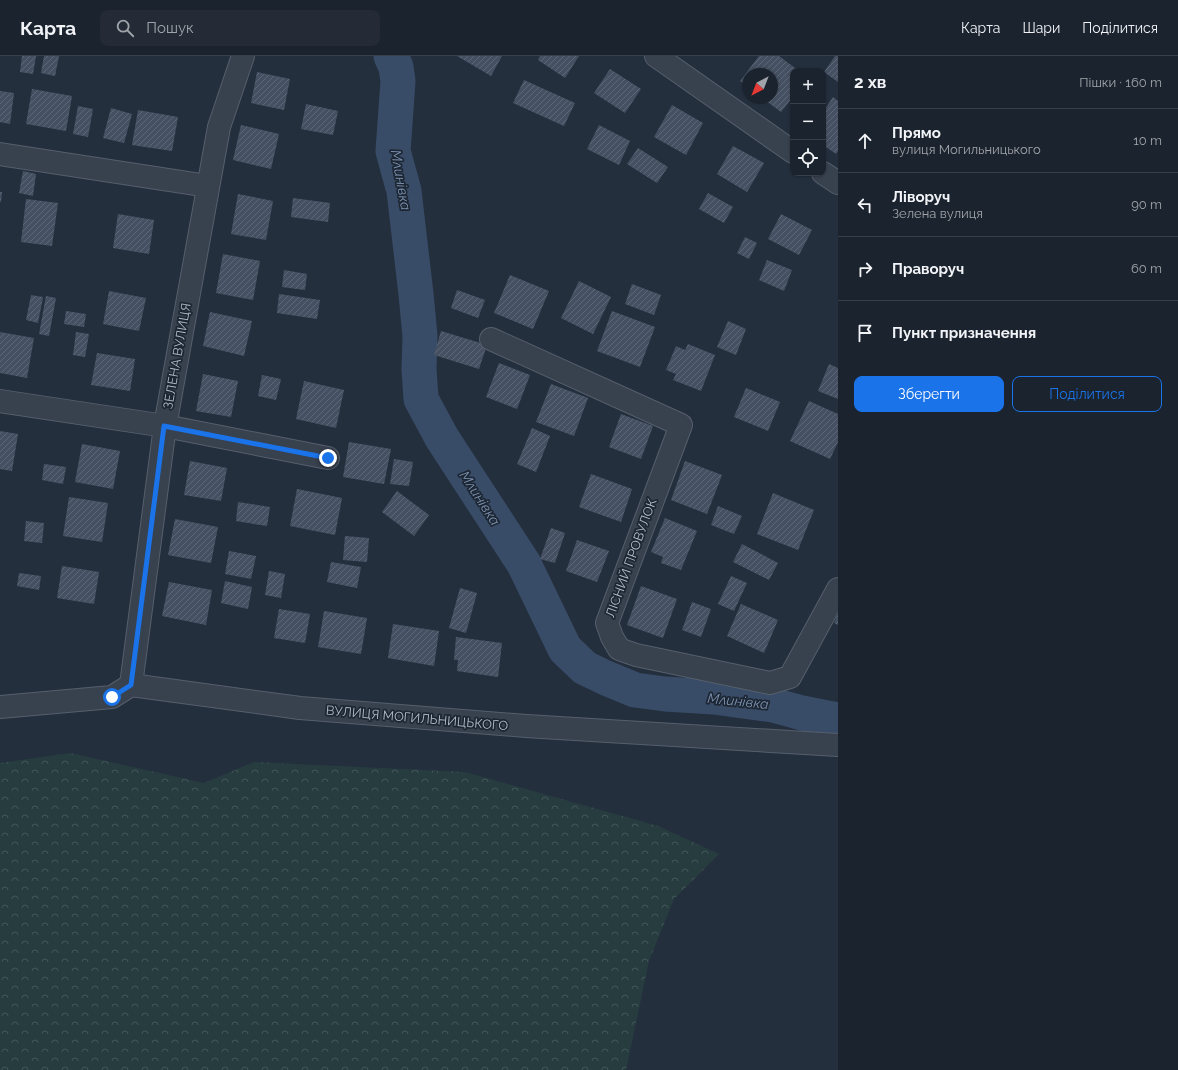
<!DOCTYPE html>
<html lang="uk">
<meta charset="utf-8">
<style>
body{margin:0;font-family:Raleway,sans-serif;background:#242b36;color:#f1f3f6}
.controls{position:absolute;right:12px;top:12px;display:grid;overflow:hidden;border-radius:8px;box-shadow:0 1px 3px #0004}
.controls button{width:36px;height:36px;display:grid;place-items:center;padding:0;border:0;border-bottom:1px solid #39404a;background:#1b232e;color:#f1f3f6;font:20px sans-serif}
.compass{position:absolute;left:742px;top:12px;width:36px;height:36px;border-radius:50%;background:#1b232e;box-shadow:0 1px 3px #0004;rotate:222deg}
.stop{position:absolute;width:12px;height:12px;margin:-9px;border:3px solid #1a73e8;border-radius:50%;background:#fff}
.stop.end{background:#1a73e8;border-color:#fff;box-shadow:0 1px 4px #0008}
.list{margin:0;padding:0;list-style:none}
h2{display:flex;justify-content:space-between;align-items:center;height:52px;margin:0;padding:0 16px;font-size:17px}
h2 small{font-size:13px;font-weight:400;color:#a0a4aa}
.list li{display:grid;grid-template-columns:26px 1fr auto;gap:12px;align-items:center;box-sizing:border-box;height:64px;padding:0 16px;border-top:1px solid #39404a}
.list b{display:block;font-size:15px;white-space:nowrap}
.list p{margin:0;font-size:13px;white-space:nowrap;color:#a0a4aa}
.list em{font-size:13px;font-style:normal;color:#a0a4aa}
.actions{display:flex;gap:8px;padding:12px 16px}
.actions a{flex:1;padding:9px 0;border:1px solid #1a73e8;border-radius:8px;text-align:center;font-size:14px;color:#1a73e8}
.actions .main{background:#1a73e8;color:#fff}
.icon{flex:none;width:22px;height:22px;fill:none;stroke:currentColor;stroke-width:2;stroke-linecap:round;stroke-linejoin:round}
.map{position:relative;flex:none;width:838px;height:1014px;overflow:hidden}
header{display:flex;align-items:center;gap:24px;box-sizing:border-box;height:56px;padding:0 20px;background:#1b232e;border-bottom:1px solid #39404a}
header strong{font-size:19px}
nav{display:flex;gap:22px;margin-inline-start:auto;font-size:14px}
.search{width:280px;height:36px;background:#242b36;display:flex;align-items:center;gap:10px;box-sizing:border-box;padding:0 14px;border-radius:8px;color:#a0a4aa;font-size:15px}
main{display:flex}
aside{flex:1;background:#1b232e}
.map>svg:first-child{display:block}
</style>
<header>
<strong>Карта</strong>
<div class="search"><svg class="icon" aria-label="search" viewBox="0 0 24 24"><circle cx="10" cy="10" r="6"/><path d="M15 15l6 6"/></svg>Пошук</div>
<nav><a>Карта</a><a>Шари</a><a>Поділитися</a></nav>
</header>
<main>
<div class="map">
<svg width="838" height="1014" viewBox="0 0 838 1014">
<defs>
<pattern id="forest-crowns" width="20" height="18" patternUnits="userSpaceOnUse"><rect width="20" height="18" fill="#263c3f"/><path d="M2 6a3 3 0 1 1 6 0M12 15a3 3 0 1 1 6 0" fill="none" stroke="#435659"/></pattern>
<pattern id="building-hatch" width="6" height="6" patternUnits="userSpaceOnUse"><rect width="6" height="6" fill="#455162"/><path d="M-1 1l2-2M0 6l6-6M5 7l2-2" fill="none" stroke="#5d6877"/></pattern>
</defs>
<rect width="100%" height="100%" fill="#242f3e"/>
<!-- forest -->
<path fill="url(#forest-crowns)" d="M 70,697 L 204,727 L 254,706 L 465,716 L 658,770 L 719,798 L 674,843 L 649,905 L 626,1014 L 0,1014 L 0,707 Z"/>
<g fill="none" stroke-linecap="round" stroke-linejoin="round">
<!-- river -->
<path stroke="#394c67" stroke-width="35" d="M 391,0 L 396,11 L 398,25 L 393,95 L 404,135 L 416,238 L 420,280 L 419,313 L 421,343 L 442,382 L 524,508 L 565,593 L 585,612 L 606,622 L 635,634 L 665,638 L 714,641 L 773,649 L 802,657 L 838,664"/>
</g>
<!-- building -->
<g fill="url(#building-hatch)">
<path d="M 22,0 L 36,0 L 33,18 L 20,16 Z"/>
<path d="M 44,0 L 59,0 L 55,20 L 41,17 Z"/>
<path d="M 457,0 L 502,0 L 491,20 Z"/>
<path d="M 540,0 L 579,0 L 565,22 L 538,4 Z"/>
<path d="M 759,0 L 779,0 L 799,15 L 793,15 L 793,41 L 781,56 L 762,42 L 772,42 L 772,18 L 748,18 L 748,31 L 740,25 Z"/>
<path d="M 835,0 L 838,0 L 838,26 L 824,16 Z"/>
<path d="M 610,13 L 641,33 L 625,57 L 594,37 Z"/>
<path d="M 257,16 L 290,23 L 284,54 L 251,47 Z"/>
<path d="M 524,24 L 575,47 L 564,70 L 513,47 Z"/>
<path d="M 32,33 L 72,40 L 66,75 L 26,68 Z"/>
<path d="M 0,35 L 14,37 L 10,68 L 0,66 Z"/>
<path d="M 833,41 L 838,45 L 838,95 L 836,98 L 823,89 L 823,56 Z"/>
<path d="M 306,48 L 338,55 L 333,79 L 301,73 Z"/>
<path d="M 672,49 L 703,67 L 686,99 L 654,81 Z"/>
<path d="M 78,50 L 93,53 L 88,81 L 73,78 Z"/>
<path d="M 111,52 L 132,58 L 124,87 L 103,82 Z"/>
<path d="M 138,54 L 178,61 L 172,95 L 132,89 Z"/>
<path d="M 241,69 L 279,78 L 271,113 L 233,104 Z"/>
<path d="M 599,69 L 630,85 L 619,109 L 587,93 Z"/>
<path d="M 733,90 L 764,107 L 747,136 L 717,118 Z"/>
<path d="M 638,92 L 668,111 L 657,127 L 627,108 Z"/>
<path d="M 23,115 L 36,118 L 33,140 L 19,137 Z"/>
<path d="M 0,136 L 2,136 L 1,146 L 0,146 Z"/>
<path d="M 708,137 L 733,151 L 724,167 L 699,153 Z"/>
<path d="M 238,138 L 273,145 L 266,184 L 231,178 Z"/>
<path d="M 293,142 L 330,147 L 328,166 L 291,161 Z"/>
<path d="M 26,143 L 58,147 L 52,190 L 21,186 Z"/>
<path d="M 118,158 L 154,164 L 149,198 L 113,192 Z"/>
<path d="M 781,158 L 812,174 L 799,199 L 768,183 Z"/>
<path d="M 745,181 L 757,187 L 749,203 L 737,197 Z"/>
<path d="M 223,198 L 260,205 L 253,244 L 216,237 Z"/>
<path d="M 767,204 L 792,214 L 784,235 L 759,224 Z"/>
<path d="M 284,214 L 307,218 L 305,234 L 282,231 Z"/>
<path d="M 510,219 L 549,235 L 533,273 L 494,257 Z"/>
<path d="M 579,225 L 611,241 L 593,278 L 561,262 Z"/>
<path d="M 632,228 L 661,239 L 654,259 L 625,248 Z"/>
<path d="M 457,234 L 485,244 L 478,262 L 451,252 Z"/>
<path d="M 109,235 L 146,242 L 139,275 L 103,268 Z"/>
<path d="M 279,238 L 320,244 L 317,263 L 277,257 Z"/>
<path d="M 31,239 L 43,241 L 38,267 L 26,264 Z"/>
<path d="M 46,240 L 56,242 L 49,280 L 39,278 Z"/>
<path d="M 66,255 L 86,258 L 84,271 L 64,268 Z"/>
<path d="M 612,255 L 655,271 L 640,311 L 597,295 Z"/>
<path d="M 210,256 L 252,265 L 244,300 L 203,290 Z"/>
<path d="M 728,265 L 746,273 L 736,299 L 717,291 Z"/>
<path d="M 441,275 L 487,289 L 479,313 L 434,299 Z"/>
<path d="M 0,276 L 34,282 L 27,322 L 0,317 Z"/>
<path d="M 76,276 L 89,278 L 85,301 L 73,299 Z"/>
<path d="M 688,288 L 715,299 L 701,335 L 673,324 L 676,318 L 666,314 L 676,290 L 685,294 Z"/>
<path d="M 97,297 L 135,303 L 130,335 L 91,329 Z"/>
<path d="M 499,307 L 530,319 L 517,353 L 486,341 Z"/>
<path d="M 829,308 L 838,312 L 838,343 L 818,335 Z"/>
<path d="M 203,318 L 238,325 L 231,361 L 196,355 Z"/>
<path d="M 262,319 L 281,323 L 276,344 L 258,340 Z"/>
<path d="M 304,325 L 344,334 L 336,372 L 296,363 Z"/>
<path d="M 551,328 L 588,342 L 574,380 L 536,366 Z"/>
<path d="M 746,332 L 780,346 L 768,375 L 734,361 Z"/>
<path d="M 809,345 L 838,358 L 838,386 L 830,403 L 790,385 Z"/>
<path d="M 621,358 L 653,370 L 641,403 L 609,391 Z"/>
<path d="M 532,372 L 550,380 L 536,416 L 517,408 Z"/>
<path d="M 0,375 L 18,378 L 12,415 L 0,413 Z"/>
<path d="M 349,386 L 391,393 L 384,428 L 343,421 Z"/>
<path d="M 82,388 L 120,395 L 113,433 L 75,426 Z"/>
<path d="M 394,403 L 413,406 L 409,430 L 390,428 Z"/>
<path d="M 190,405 L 227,412 L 221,445 L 184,439 Z"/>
<path d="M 685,405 L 722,419 L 707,458 L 671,444 Z"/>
<path d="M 44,408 L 66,411 L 63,428 L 42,424 Z"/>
<path d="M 591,418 L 632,433 L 621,466 L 579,451 Z"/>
<path d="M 297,433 L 342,442 L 335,479 L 290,470 Z"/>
<path d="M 397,435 L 429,459 L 414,480 L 382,456 Z"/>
<path d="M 773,437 L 814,454 L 798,494 L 757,478 Z"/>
<path d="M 69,441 L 108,447 L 102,486 L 63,480 Z"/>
<path d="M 238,446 L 270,451 L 267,470 L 236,465 Z"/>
<path d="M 718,450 L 742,460 L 734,478 L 711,469 Z"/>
<path d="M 665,462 L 697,475 L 681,514 L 661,507 L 663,501 L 651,496 Z"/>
<path d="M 175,463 L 218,471 L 211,507 L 168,499 Z"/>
<path d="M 26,465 L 44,467 L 42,487 L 24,485 Z"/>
<path d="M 551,472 L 565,477 L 555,507 L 540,503 Z"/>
<path d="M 345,480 L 369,482 L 367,506 L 343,504 Z"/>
<path d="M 577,484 L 609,495 L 597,526 L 566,515 Z"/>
<path d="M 742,488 L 778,507 L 769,524 L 733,506 Z"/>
<path d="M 229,495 L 256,500 L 251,523 L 225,518 Z"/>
<path d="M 331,506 L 361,511 L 357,532 L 327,526 Z"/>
<path d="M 62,510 L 99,516 L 94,548 L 57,542 Z"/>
<path d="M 269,515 L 285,518 L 281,542 L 265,539 Z"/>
<path d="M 19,517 L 41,520 L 39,534 L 17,530 Z"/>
<path d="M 731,520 L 747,527 L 734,555 L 718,548 Z"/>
<path d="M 225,525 L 252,531 L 248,553 L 221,547 Z"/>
<path d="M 169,526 L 212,534 L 206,569 L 162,560 Z"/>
<path d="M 641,530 L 677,543 L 663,582 L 627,569 Z"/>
<path d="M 460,532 L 477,537 L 466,577 L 449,572 Z"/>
<path d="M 692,546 L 711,553 L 701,581 L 682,574 Z"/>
<path d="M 741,548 L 778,564 L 764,597 L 727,580 Z"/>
<path d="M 279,553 L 310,558 L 305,587 L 274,582 Z"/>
<path d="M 324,555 L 367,562 L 361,598 L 318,591 Z"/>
<path d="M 838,558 L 838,569 L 834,567 Z"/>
<path d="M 393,568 L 439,575 L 434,610 L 388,602 Z"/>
<path d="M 456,581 L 502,587 L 498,621 L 457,615 L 458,604 L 454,604 Z"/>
</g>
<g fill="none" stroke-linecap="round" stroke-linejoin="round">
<defs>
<g id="minor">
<path d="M 656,0 L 793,96"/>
<path d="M 0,98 L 208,130"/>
<path d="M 823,117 L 838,127"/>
<path d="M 491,283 L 681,369 L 607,567 L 612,581 L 619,593 L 636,599 L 770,627 L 790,621 L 838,533"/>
<path d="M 0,345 L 165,370 L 328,402"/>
<path d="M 131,629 L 165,370 L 219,71 L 243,0"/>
<path d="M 0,651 L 112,641 L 131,629 L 300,652 L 526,670 L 838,689"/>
</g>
</defs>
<!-- minor casing -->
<use href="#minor" stroke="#565f6c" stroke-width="24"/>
<!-- minor -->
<use href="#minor" stroke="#38414e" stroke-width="22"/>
</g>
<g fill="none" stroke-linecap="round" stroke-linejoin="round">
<!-- route -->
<path stroke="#1a73e8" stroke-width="5" d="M 112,641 L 131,629 L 164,370 L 328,402"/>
</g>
<g text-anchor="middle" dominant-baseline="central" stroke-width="3.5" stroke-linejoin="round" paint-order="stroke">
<!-- street labels -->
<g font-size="13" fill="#b4bcc9" stroke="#1d2633">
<text transform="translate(177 300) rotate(-80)">ЗЕЛЕНА ВУЛИЦЯ</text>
<text transform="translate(631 502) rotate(-70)">ЛІСНИЙ ПРОВУЛОК</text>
<text transform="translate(417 662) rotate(5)">ВУЛИЦЯ МОГИЛЬНИЦЬКОГО</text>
</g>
<!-- water labels -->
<g font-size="14" font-style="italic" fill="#7c92b1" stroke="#1d2633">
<text transform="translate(401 124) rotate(80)">Млинівка</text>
<text transform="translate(480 442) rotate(57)">Млинівка</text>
<text transform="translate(738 645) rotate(6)">Млинівка</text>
</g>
</g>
</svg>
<div class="controls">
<button>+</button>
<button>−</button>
<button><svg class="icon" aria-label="locate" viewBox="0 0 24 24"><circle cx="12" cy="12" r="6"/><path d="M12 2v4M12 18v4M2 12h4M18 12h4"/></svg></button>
</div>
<svg class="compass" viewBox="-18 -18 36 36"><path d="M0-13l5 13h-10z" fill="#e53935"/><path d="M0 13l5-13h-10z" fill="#a0a4aa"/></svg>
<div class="stop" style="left:112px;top:641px"></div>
<div class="stop end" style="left:328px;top:402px"></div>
</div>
<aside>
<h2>2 хв<small>Пішки · 160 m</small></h2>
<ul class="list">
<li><svg class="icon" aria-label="ahead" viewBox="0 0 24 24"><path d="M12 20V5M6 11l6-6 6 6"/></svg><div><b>Прямо</b><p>вулиця Могильницького</p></div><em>10 m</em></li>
<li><svg class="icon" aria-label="left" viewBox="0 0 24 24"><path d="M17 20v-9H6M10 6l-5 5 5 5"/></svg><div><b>Ліворуч</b><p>Зелена вулиця</p></div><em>90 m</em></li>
<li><svg class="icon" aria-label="right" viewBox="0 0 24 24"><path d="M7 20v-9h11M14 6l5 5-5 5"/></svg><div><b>Праворуч</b></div><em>60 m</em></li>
<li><svg class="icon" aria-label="arrive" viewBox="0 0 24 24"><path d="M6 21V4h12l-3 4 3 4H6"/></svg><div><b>Пункт призначення</b></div></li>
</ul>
<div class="actions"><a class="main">Зберегти</a><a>Поділитися</a></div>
</aside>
</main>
